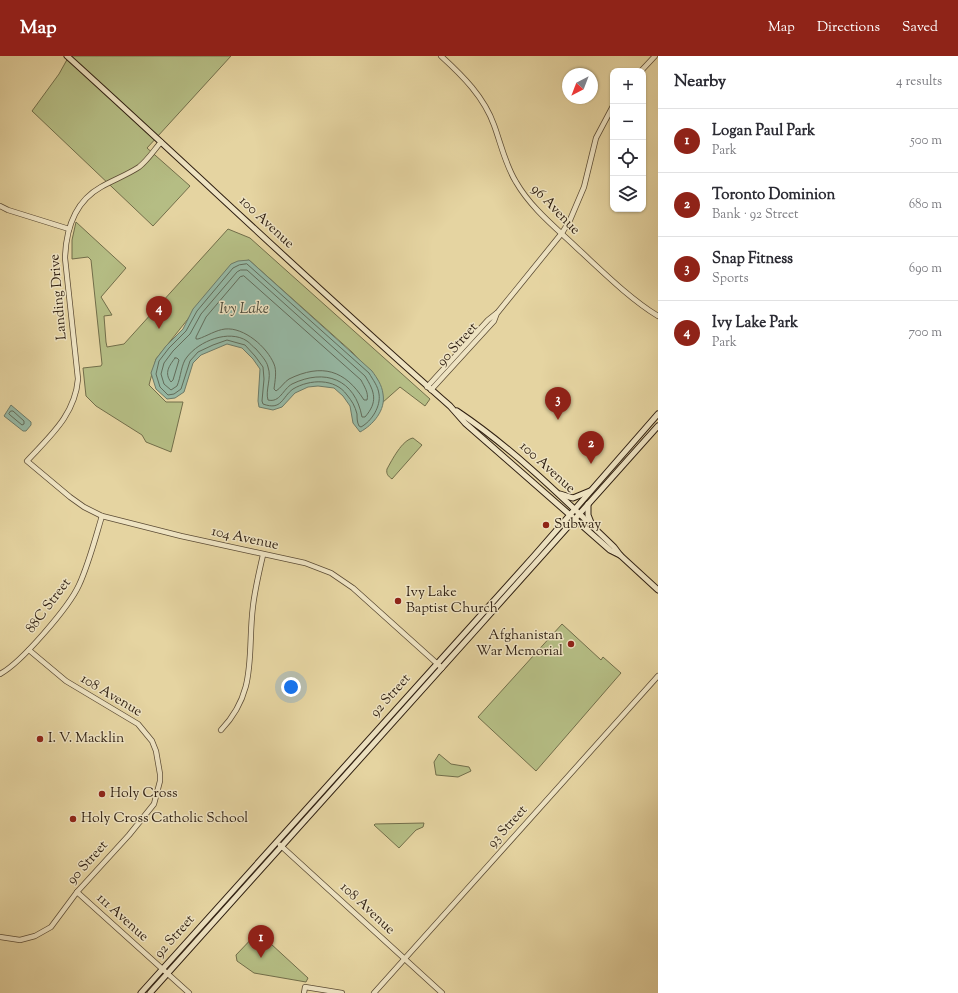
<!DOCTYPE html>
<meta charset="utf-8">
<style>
body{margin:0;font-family:"Sorts Mill Goudy",serif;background:#f2f2f3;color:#2b2b33}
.controls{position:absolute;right:12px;top:12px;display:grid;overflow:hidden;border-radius:8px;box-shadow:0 1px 3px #0004}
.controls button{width:36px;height:36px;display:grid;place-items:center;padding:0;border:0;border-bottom:1px solid #e1e1e2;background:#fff;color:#2b2b33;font:20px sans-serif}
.compass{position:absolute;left:562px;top:12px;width:36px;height:36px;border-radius:50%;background:#fff;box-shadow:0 1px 3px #0004;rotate:222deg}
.you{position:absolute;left:291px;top:631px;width:14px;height:14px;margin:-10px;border:3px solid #fff;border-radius:50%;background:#1a73e8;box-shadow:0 0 0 6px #1a73e833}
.badge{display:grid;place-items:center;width:26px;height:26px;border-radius:50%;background:#8f2418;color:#fff;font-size:13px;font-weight:700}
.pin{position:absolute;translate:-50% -33px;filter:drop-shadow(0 1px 2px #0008)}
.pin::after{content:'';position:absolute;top:21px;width:14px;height:12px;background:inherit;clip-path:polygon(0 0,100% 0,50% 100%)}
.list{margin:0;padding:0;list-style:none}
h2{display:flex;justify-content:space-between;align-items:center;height:52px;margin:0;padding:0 16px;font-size:17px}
h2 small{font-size:13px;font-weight:400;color:#7c7c81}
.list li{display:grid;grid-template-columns:26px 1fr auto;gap:12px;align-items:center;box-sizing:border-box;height:64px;padding:0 16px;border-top:1px solid #e1e1e2}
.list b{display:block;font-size:15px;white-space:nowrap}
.list p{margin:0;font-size:13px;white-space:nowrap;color:#7c7c81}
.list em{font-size:13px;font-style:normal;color:#7c7c81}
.icon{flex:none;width:22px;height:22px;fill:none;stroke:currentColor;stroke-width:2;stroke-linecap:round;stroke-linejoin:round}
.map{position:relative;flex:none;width:658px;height:937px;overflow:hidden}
header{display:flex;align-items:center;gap:24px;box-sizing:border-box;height:56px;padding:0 20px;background:#8f2418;color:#fff}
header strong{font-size:19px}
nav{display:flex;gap:22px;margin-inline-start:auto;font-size:14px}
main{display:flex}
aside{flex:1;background:#fff}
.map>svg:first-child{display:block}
</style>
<header>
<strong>Map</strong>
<nav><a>Map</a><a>Directions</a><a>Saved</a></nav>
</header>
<main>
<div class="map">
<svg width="658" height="937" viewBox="0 0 658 937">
<rect width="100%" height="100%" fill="#e5d4a1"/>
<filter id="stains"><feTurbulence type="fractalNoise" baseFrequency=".005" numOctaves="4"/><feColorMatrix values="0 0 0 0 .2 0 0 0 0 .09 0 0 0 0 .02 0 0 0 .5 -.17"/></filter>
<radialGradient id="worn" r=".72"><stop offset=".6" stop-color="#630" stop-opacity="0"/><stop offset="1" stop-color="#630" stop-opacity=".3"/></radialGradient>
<!-- green -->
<g fill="#b5bd84" stroke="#726e4a">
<path d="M 69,0 L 231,0 L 147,92 L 190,130 L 153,170 L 32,55 L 59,18 Z"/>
<path d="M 76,166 L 126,212 L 101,241 L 112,259 L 104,260 L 106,286 L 107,291 L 124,288 L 228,173 L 250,182 L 430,343 L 425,350 L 400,331 L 382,347 L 377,323 L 352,296 L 249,204 L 231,209 L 156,303 L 149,329 L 166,346 L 183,346 L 171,396 L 146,386 L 142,379 L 96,350 L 86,340 L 83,312 L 101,310 L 102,308 L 91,204 L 88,201 L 72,203 L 72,184 Z"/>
<path d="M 413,382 L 422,389 L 392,423 C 388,420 386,418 387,413 C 392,404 402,384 413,382 Z"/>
<path d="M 562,568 L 601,604 L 603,601 L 621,617 L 536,715 L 478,661 Z"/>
<path d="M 439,698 L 451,708 L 469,711 L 471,715 L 458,721 L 436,719 L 434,706 Z"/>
<path d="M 424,767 L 423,771 L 416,774 L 399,792 L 374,769 L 375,768 Z"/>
<path d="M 258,876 L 308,922 L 306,926 L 254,917 L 237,905 L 236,899 Z"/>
</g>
<!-- water -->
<g fill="#96b8a4" stroke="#6d7b69">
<path d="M 249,204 L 372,315 C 377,322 382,329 383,338 C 386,354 373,369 360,376 L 353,367 L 350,350 L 343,340 L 334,332 L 318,330 L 308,331 L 295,337 L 282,351 L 273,354 L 259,351 L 258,345 L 260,313 L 253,303 L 242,292 L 227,288 L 201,299 L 193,307 L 184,336 L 175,342 L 167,343 L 156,333 L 151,317 L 156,303 L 166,290 L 183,273 L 193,253 L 231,208 L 238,205 Z"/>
<path d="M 11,349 L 31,366 L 31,369 L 26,375 L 23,375 L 4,360 Z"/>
</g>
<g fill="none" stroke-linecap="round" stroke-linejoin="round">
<!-- shore -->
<g stroke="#626c5a" stroke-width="1">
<path d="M 247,208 L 369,317 C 373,324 378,330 379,338 C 381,350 372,365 361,371 L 359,370 C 357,366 357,362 357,358 C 355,350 352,345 347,339 C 335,322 310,323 293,333 C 282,341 282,355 263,348 L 262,345 L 264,323 L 263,311 L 255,300 L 245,289 L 227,284 L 213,289 L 198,296 L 190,305 L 181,333 L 174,338 L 168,339 L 160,331 L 156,318 L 159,305 L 169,292 L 186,275 L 197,255 L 233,212 L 239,209 Z"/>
<path d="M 241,214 L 247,214 L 365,320 C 375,336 378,346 365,361 L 362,361 C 355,323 325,312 292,328 C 283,333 280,347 268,344 C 265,334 272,322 268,311 C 267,305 260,298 256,293 C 253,291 250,287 247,285 C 229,273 199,285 187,301 C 181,308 181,321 177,330 L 171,334 L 164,328 L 161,318 L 164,307 L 173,295 L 190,278 L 201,258 L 237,216 Z"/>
<path d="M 244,220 L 361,324 C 364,330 369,337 367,344 L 364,344 C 345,314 322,307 289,323 C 284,326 281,332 276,335 L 274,333 C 275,325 277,315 274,308 C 267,291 244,271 225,273 C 216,274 207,280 198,283 L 196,283 L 196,281 L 206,261 L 240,221 Z"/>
<path d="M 175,302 L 177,302 L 179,304 L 173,324 L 171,326 C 164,317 169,310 175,302 Z"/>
<path d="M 11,355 L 13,355 L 24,365 L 24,368 L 22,369 L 10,359 L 9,358 Z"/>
</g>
<defs>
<g id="tertiary">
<path d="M 441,0 C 463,20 484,41 494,69 C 501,88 505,108 516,126 C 531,152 555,171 577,192 C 602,215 630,243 658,260"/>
<path d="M 641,15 L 655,0"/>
<path d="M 161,86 C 154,94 148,104 139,111 C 127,119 113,124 101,131 C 74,146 66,173 65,202 L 78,323 C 75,359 50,380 27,405 L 70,441 L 84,451 L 102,460 L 181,480 L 305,507 L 331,517 L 353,532 L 442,612"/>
<path d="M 0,150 L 8,154 L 69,173"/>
<path d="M 427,331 L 488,264 L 498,256 L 562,177 L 570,164 L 584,131 L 596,82 L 613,50"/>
<path d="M 431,334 L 494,265 L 497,257"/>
<path d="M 0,618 C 21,607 69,551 79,529 C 89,507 95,483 102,460"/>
<path d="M 221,674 C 258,635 247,598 253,550 C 255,533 259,516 263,499"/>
<path d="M 280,789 L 442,937"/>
<path d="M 77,836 L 189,937"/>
<path d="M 0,881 L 20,884 L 35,880 L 51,871 L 77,836 L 129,779 L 154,748 L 160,725 L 160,718 L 156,695 L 152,685 L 138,668 L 66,625 L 29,594"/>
<path d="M 304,937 L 305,931 L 342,937"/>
<path d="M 374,937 L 658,620"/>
</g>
<g id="secondary">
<path d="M 67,0 C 195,116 320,236 450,350 L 465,367 L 610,494 L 620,499"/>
<path d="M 457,355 C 515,394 564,443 614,491 L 620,499 L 658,534"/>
<path d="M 560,438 L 573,442 L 590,435"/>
<path d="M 588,448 L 588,459 L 592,469"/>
<path d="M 141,937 L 534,500 L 658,358"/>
<path d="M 150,937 L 473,577 L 658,370"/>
</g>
</defs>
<!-- tertiary casing -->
<use href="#tertiary" stroke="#5c4c35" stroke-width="6"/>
<!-- secondary casing -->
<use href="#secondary" stroke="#2f1f11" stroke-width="7"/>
<!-- tertiary -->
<use href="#tertiary" stroke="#eee3c2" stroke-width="4.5"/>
<!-- secondary -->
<use href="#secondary" stroke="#eee3c2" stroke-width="5"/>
</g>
<!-- markers -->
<g fill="#8f2418" stroke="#eee3c2" stroke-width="1.5">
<circle cx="546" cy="469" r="4"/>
<circle cx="398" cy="545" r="4"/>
<circle cx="571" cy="588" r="4"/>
<circle cx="40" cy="683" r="4"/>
<circle cx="102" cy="738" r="4"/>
<circle cx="73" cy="763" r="4"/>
</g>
<g text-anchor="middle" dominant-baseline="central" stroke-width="3" stroke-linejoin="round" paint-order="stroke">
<!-- street labels -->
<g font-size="14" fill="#2f1f11" stroke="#eee3c2">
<text transform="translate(555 154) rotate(46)">96 Avenue</text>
<text transform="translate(266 167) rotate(43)">100 Avenue</text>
<text transform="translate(59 241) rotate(-95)">Landing Drive</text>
<text transform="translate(458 289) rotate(-48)">90 Street</text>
<text transform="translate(547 412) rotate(42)">100 Avenue</text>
<text transform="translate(245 483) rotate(12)">104 Avenue</text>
<text transform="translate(49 550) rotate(-53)">88C Street</text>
<text transform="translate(111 640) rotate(31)">108 Avenue</text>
<text transform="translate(391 640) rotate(-48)">92 Street</text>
<text transform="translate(508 771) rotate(-48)">93 Street</text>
<text transform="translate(88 807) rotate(-48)">90 Street</text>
<text transform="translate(367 853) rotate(43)">108 Avenue</text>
<text transform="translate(122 862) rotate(42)">111 Avenue</text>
<text transform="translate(175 881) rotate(-48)">92 Street</text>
</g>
<!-- poi labels -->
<g font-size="14" fill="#2f1f11" stroke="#eee3c2" text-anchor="start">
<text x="554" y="469">Subway</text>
<text x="406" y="537">Ivy Lake<tspan x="406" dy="16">Baptist Church</tspan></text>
<text x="563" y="580" text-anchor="end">Afghanistan<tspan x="563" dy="16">War Memorial</tspan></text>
<text x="48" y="683">I. V. Macklin</text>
<text x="110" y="738">Holy Cross</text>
<text x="81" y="763">Holy Cross Catholic School</text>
</g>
<!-- water labels -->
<g font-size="15" font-style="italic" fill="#4e4d3d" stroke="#eee3c2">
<text x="244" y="253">Ivy Lake</text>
</g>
</g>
<rect width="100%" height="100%" filter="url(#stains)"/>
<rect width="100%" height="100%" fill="url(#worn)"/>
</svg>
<div class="controls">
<button>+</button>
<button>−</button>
<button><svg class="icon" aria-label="locate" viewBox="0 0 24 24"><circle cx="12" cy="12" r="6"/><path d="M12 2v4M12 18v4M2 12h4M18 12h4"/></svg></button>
<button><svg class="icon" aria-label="layers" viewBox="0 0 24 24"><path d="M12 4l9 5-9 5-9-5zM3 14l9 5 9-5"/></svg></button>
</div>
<svg class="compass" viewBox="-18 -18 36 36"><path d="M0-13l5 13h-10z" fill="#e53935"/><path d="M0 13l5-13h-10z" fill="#7c7c81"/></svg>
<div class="you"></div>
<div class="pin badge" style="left:261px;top:902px">1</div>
<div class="pin badge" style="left:591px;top:408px">2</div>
<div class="pin badge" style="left:558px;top:364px">3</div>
<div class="pin badge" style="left:159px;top:273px">4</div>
</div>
<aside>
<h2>Nearby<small>4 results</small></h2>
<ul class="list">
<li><span class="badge">1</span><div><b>Logan Paul Park</b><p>Park</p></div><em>500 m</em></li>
<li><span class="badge">2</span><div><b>Toronto Dominion</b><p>Bank · 92 Street</p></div><em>680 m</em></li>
<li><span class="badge">3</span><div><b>Snap Fitness</b><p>Sports</p></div><em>690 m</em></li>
<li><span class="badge">4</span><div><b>Ivy Lake Park</b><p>Park</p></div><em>700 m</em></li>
</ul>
</aside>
</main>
